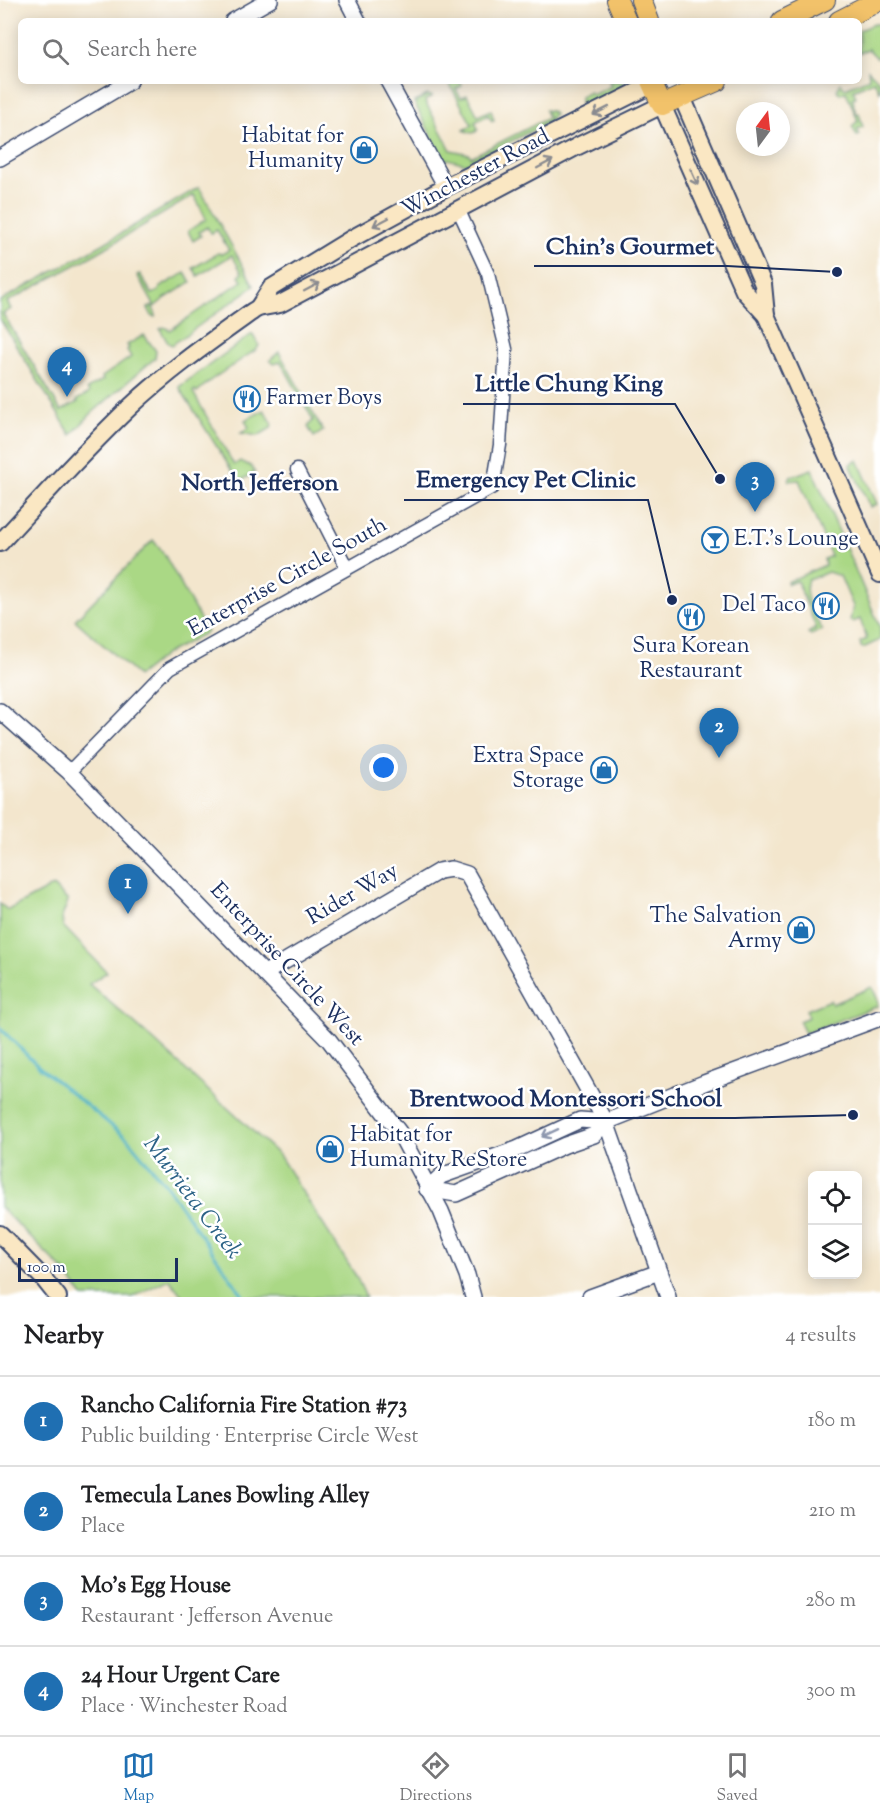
<!DOCTYPE html>
<meta charset="utf-8">
<style>
body{margin:0;font-family:"Sorts Mill Goudy",serif;background:#f6f6f6;color:#202124}
.controls{position:absolute;right:18px;bottom:18px;display:grid;overflow:hidden;border-radius:9px;box-shadow:0 3px 15px #0003}
.controls button{width:54px;height:54px;display:grid;place-items:center;padding:0;border:0;border-bottom:2px solid #e0e0e0;background:#fff;color:#202124;font:30px sans-serif}
.compass{position:absolute;left:736px;top:102px;width:54px;height:54px;border-radius:50%;background:#fff;box-shadow:0 3px 15px #0003;rotate:15deg}
.scale{position:absolute;left:18px;bottom:15px;width:160px;box-sizing:border-box;padding-left:6px;border:3px solid #1b2f5e;border-top:0;font-size:16px;line-height:21px;white-space:nowrap;color:#1b2f5e;-webkit-text-stroke:4px #fff;paint-order:stroke}
.you{position:absolute;left:384px;top:768px;width:21px;height:21px;margin:-15px;border:4px solid #fff;border-radius:50%;background:#1a73e8;box-shadow:0 0 0 9px #1a73e833}
.badge{display:grid;place-items:center;width:39px;height:39px;border-radius:50%;background:#1f6fb2;color:#fff;font-size:20px;font-weight:700}
.pin{position:absolute;translate:-50% -50px;filter:drop-shadow(0 2px 3px #0008)}
.pin::after{content:'';position:absolute;top:32px;width:21px;height:18px;background:inherit;clip-path:polygon(0 0,100% 0,50% 100%)}
.list{margin:0;padding:0;list-style:none}
h2{display:flex;justify-content:space-between;align-items:center;height:78px;margin:0;padding:0 24px;font-size:26px}
h2 small{font-size:20px;font-weight:400;color:#757577}
.list li{display:grid;grid-template-columns:39px 1fr auto;gap:18px;align-items:center;box-sizing:border-box;height:90px;padding:0 24px;border-top:2px solid #e0e0e0}
.list b{display:block;font-size:22px;white-space:nowrap}
.list p{margin:0;font-size:20px;white-space:nowrap;color:#757577}
.list em{font-size:20px;font-style:normal;color:#757577}
.icon{flex:none;width:33px;height:33px;fill:none;stroke:currentColor;stroke-width:2;stroke-linecap:round;stroke-linejoin:round}
.map{position:relative;flex:none;width:880px;height:1297px;overflow:hidden}
.search{position:absolute;background:#fff;box-shadow:0 3px 15px #0003;left:18px;right:18px;top:18px;height:66px;display:flex;align-items:center;gap:15px;box-sizing:border-box;padding:0 21px;border-radius:9px;color:#757577;font-size:22px}
.sheet{height:438px;background:#fff}
nav{display:flex;justify-content:space-around;align-items:center;box-sizing:border-box;height:84px;border-top:2px solid #e0e0e0;background:#fff;font-size:16px;color:#757577}
nav a{display:grid;justify-items:center;gap:3px}
nav .on{color:#1f6fb2}
.map>svg:first-child{display:block}
</style>
<div class="map">
<svg width="880" height="1297" viewBox="0 0 880 1297">
<rect width="100%" height="100%" fill="#fff"/>
<filter id="ink" filterUnits="userSpaceOnUse"><feTurbulence type="fractalNoise" baseFrequency=".0167" numOctaves="2"/><feDisplacementMap in="SourceGraphic" scale="12" xChannelSelector="R" yChannelSelector="G"/><feConvolveMatrix kernelMatrix="1 2 1 2 8 2 1 2 1" color-interpolation-filters="sRGB"/></filter>
<filter id="wash" filterUnits="userSpaceOnUse"><feTurbulence type="fractalNoise" baseFrequency=".008" numOctaves="4" result="noise"/><feDisplacementMap in="SourceGraphic" scale="24" xChannelSelector="R" yChannelSelector="G"/><feGaussianBlur stdDeviation="1.35" result="paint"/><feColorMatrix in="noise" values="0 0 0 0 0 0 0 0 0 0 0 0 0 0 0 0 0 1.4 0 .05"/><feComposite in="paint" operator="in"/></filter>
<g filter="url(#wash)">
<rect width="100%" height="100%" fill="#f3e6cd"/>
<!-- green -->
<g fill="#aad885" stroke="#628472" stroke-width="1.5">
<path d="M 874,24 L 880,24 L 880,55 L 877,58 L 868,49 L 859,53 L 859,30 Z"/>
<path d="M 868,70 L 880,82 L 880,92 L 874,81 L 853,90 L 856,97 L 852,98 L 854,103 L 853,104 L 857,114 L 859,113 L 863,127 L 857,129 L 860,135 L 857,136 L 852,126 L 858,121 L 846,92 L 840,94 L 837,90 L 841,83 L 845,88 L 869,78 Z"/>
<path d="M 448,81 L 460,81 L 462,86 L 456,89 L 461,98 L 467,95 L 478,116 L 491,110 L 494,120 L 492,121 L 488,115 L 475,122 L 478,129 C 475,135 469,133 464,130 L 472,125 Z"/>
<path d="M 609,81 L 623,81 L 625,87 L 587,106 L 585,103 L 580,103 L 580,97 L 590,92 L 592,95 L 611,86 Z"/>
<path d="M 427,95 L 432,96 L 425,101 L 451,150 L 469,154 L 471,157 L 548,118 L 545,110 L 551,111 L 555,115 L 550,118 L 551,121 L 466,164 L 448,159 L 444,161 L 414,102 Z"/>
<path d="M 199,187 L 254,286 L 172,345 L 168,343 L 160,329 L 164,327 L 170,330 L 242,281 L 239,276 L 242,273 L 232,255 L 198,276 L 193,268 L 218,253 L 222,254 L 229,250 L 217,230 L 211,233 L 207,227 L 199,232 L 201,236 L 193,241 L 188,231 L 206,219 L 194,195 L 97,253 L 7,302 L 11,309 L 3,314 L 61,411 L 78,402 L 77,400 L 89,393 L 87,389 L 103,380 L 102,377 L 131,357 L 127,350 L 129,348 L 127,345 L 144,335 L 156,351 L 155,358 L 91,414 L 71,435 L 0,319 L 0,301 L 103,244 Z"/>
<path d="M 185,273 L 191,282 L 164,299 L 153,308 L 156,315 L 155,317 L 152,316 L 148,308 L 154,305 L 137,275 L 140,274 L 152,294 L 159,291 L 160,287 Z"/>
<path d="M 252,334 L 259,345 L 257,349 L 211,380 L 197,392 L 195,390 L 193,392 L 234,465 L 240,461 L 251,466 L 255,472 L 239,482 L 179,387 Z"/>
<path d="M 279,352 L 323,431 L 314,437 L 308,427 L 313,420 L 281,362 L 274,364 L 270,360 Z"/>
<path d="M 264,410 L 272,423 L 271,428 L 258,436 L 241,433 L 249,428 L 245,420 Z"/>
<path d="M 858,460 L 877,504 L 870,507 L 850,464 Z"/>
<path d="M 812,469 L 880,627 L 880,640 L 863,648 L 861,647 L 860,642 L 867,639 L 860,619 L 853,622 L 850,621 L 853,606 L 840,576 L 828,572 L 808,580 C 801,595 816,617 822,630 L 811,635 L 808,633 L 816,628 L 797,581 L 788,584 L 787,582 L 825,565 L 824,559 L 831,556 L 799,480 L 789,481 L 790,477 Z"/>
<path d="M 153,540 L 164,554 L 207,632 L 166,654 L 138,676 L 75,620 Z"/>
<path d="M 53,886 L 68,901 L 62,917 L 63,926 L 107,972 L 89,984 L 152,1039 L 279,1155 L 356,1276 L 366,1297 L 183,1297 L 169,1279 L 132,1297 L 83,1297 L 66,1273 L 0,1207 L 0,904 L 8,910 Z"/>
<path d="M 872,987 L 877,998 L 878,1006 L 805,1033 L 799,1021 L 809,1017 L 806,1010 L 830,1000 L 832,1004 Z"/>
</g>
<g fill="none" stroke-linecap="round" stroke-linejoin="round">
<!-- stream -->
<path stroke="#42aec1" stroke-width="3" d="M 0,1028 L 38,1066 L 127,1138 L 166,1185 L 244,1297"/>
</g>
</g>
<g filter="url(#ink)">
<g fill="none" stroke-linecap="round" stroke-linejoin="round">
<defs>
<g id="minor">
<path d="M 297,470 L 347,568"/>
<path d="M 69,772 L 170,668 L 493,487 L 500,445 L 506,349 L 488,274 L 459,211"/>
</g>
<g id="tertiary">
<path d="M 347,0 L 358,21"/>
<path d="M 233,21 L 270,0"/>
<path d="M 388,81 L 446,187"/>
<path d="M 0,158 L 130,81"/>
<path d="M 0,711 L 69,772 L 329,1040 L 399,1132 L 441,1211 L 467,1275 L 473,1297"/>
<path d="M 265,973 L 439,871 L 451,869 L 467,874 L 606,1122 L 668,1297"/>
<path d="M 427,1189 L 441,1176 L 517,1149 L 580,1120 L 606,1122 L 704,1083 L 880,1018"/>
<path d="M 427,1189 L 456,1194 L 565,1145 L 594,1135 L 606,1122"/>
<path d="M 590,1297 L 659,1272"/>
</g>
<g id="secondary">
<path d="M 682,97 L 763,284 L 766,315"/>
<path d="M 258,308 L 271,288 L 351,239 L 446,187 L 653,84"/>
<path d="M 0,543 C 42,497 85,450 130,407 C 168,371 211,341 253,311 L 258,308 L 280,304 L 576,147 L 662,105 L 744,291 L 766,315 L 880,574"/>
<path d="M 0,1234 L 43,1278 L 58,1297"/>
</g>
<g id="primary">
<path d="M 617,0 L 626,21"/>
<path d="M 641,0 L 649,21"/>
<path d="M 782,21 L 825,0"/>
<path d="M 839,21 L 880,0"/>
<path d="M 651,81 L 662,105 L 717,81"/>
</g>
</defs>
<!-- minor casing -->
<use href="#minor" stroke="#3b4a6f" stroke-width="15"/>
<!-- tertiary casing -->
<use href="#tertiary" stroke="#3b4a6f" stroke-width="18"/>
<!-- secondary casing -->
<use href="#secondary" stroke="#3b4a6f" stroke-width="20"/>
<!-- primary casing -->
<use href="#primary" stroke="#3b4a6f" stroke-width="22"/>
<!-- minor -->
<use href="#minor" stroke="#fff" stroke-width="12"/>
<!-- tertiary -->
<use href="#tertiary" stroke="#fff" stroke-width="15"/>
<!-- secondary -->
<use href="#secondary" stroke="#fae7c3" stroke-width="16"/>
<!-- primary -->
<use href="#primary" stroke="#f2c26a" stroke-width="20"/>
</g>
<!-- one-way arrows -->
<defs><path id="oneway-shaft" d="M-6 0H5M1.5-3L5.5 0L1.5 3" fill="none" stroke-width="1.6" stroke-linecap="round" stroke-linejoin="round" transform="scale(1.5)"/></defs>
<g stroke="#8a8b90">
<use href="#oneway-shaft" transform="translate(601 111) rotate(153)"/>
<use href="#oneway-shaft" transform="translate(545 164) rotate(-28)"/>
<use href="#oneway-shaft" transform="translate(694 177) rotate(66)"/>
<use href="#oneway-shaft" transform="translate(381 222) rotate(152)"/>
<use href="#oneway-shaft" transform="translate(312 287) rotate(-28)"/>
</g>
<use stroke="#8d97ae" href="#oneway-shaft" transform="translate(550 1133) rotate(155)"/>
</g>
<!-- icons -->
<defs>
<symbol id="shop-ring" viewBox="-11 -11 22 22"><circle r="9.5" fill="#fff" stroke="#1f6fb2" stroke-width="1.5"/><path d="M-5-2.5h2.3a2.7 3.5 0 0 1 5.4 0H5L5.5 6h-11ZM-1.5-2.5h3a1.5 2.3 0 0 0-3 0Z" fill="#1f6fb2"/></symbol>
<symbol id="restaurant-ring" viewBox="-11 -11 22 22"><circle r="9.5" fill="#fff" stroke="#1f6fb2" stroke-width="1.5"/><path d="M-5-6h1v4h1v-4h1v4h1v-4h1v5L-1.5 .5V6h-2V.5L-5-1ZM5-6V6H3V1.5H1.5Q1.5-4 5-6Z" fill="#1f6fb2"/></symbol>
<symbol id="bar-ring" viewBox="-11 -11 22 22"><circle r="9.5" fill="#fff" stroke="#1f6fb2" stroke-width="1.5"/><path d="M-6-5H6L.8 .8V4.5H3.5V6h-7V4.5H-.8V.8Z" fill="#1f6fb2"/></symbol>
</defs>
<g fill-rule="evenodd">
<use href="#shop-ring" x="349" y="135" width="30" height="30"/>
<use href="#restaurant-ring" x="232" y="384" width="30" height="30"/>
<use href="#bar-ring" x="700" y="525" width="30" height="30"/>
<use href="#restaurant-ring" x="811" y="591" width="30" height="30"/>
<use href="#restaurant-ring" x="676" y="602" width="30" height="30"/>
<use href="#shop-ring" x="589" y="755" width="30" height="30"/>
<use href="#shop-ring" x="786" y="915" width="30" height="30"/>
<use href="#shop-ring" x="315" y="1134" width="30" height="30"/>
</g>
<g text-anchor="middle" dominant-baseline="central" stroke-width="5" stroke-linejoin="round" paint-order="stroke">
<!-- poi labels -->
<g font-size="22" fill="#1b2f5e" stroke="#fff" text-anchor="end">
<text x="344" y="137">Habitat for<tspan x="344" dy="25">Humanity</tspan></text>
<text x="266" y="399" text-anchor="start">Farmer Boys</text>
<text x="734" y="540" text-anchor="start">E.T.'s Lounge</text>
<text x="806" y="606">Del Taco</text>
<text x="691" y="647" text-anchor="middle">Sura Korean<tspan x="691" dy="25">Restaurant</tspan></text>
<text x="584" y="757">Extra Space<tspan x="584" dy="25">Storage</tspan></text>
<text x="782" y="917">The Salvation<tspan x="782" dy="25">Army</tspan></text>
<text x="350" y="1136" text-anchor="start">Habitat for<tspan x="350" dy="25">Humanity ReStore</tspan></text>
</g>
<!-- street labels -->
<g font-size="22" fill="#1b2f5e" stroke="#fff">
<text transform="translate(476 174) rotate(-28)">Winchester Road</text>
<text transform="translate(288 578) rotate(-29)">Enterprise Circle South</text>
<text transform="translate(353 895) rotate(-30)">Rider Way</text>
<text transform="translate(286 965) rotate(47)">Enterprise Circle West</text>
</g>
<!-- neighbourhood labels -->
<g font-size="24" font-weight="bold" fill="#1b2f5e" stroke="#fff">
<text x="260" y="484">North Jefferson</text>
</g>
<!-- water labels -->
<g font-size="24" font-style="italic" fill="#2b6286" stroke="#fff">
<text transform="translate(192 1198) rotate(53)">Murrieta Creek</text>
</g>
</g>
<!-- callouts -->
<path fill="none" stroke="#1b2f5e" stroke-width="2" d="M837 272L727 266H534M720 479L675 404H463M672 600L648 500H404M853 1115L735 1118H398"/>
<g fill="#1b2f5e" stroke="#fff" stroke-width="2">
<circle cx="837" cy="272" r="6"/>
<circle cx="720" cy="479" r="6"/>
<circle cx="672" cy="600" r="6"/>
<circle cx="853" cy="1115" r="6"/>
</g>
<g font-size="24" text-anchor="middle" font-weight="bold" fill="#1b2f5e" stroke="#fff" stroke-width="5" stroke-linejoin="round" paint-order="stroke">
<text x="630" y="254">Chin's Gourmet</text>
<text x="569" y="391">Little Chung King</text>
<text x="526" y="487">Emergency Pet Clinic</text>
<text x="566" y="1106">Brentwood Montessori School</text>
</g>
</svg>
<div class="controls">
<button><svg class="icon" aria-label="locate" viewBox="0 0 24 24"><circle cx="12" cy="12" r="6"/><path d="M12 2v4M12 18v4M2 12h4M18 12h4"/></svg></button>
<button><svg class="icon" aria-label="layers" viewBox="0 0 24 24"><path d="M12 4l9 5-9 5-9-5zM3 14l9 5 9-5"/></svg></button>
</div>
<svg class="compass" viewBox="-18 -18 36 36"><path d="M0-13l5 13h-10z" fill="#e53935"/><path d="M0 13l5-13h-10z" fill="#757577"/></svg>
<div class="scale">100 m</div>
<div class="you"></div>
<div class="pin badge" style="left:128px;top:914px">1</div>
<div class="pin badge" style="left:719px;top:758px">2</div>
<div class="pin badge" style="left:755px;top:512px">3</div>
<div class="pin badge" style="left:67px;top:397px">4</div>
<div class="search"><svg class="icon" aria-label="search" viewBox="0 0 24 24"><circle cx="10" cy="10" r="6"/><path d="M15 15l6 6"/></svg>Search here</div>
</div>
<section class="sheet">
<h2>Nearby<small>4 results</small></h2>
<ul class="list">
<li><span class="badge">1</span><div><b>Rancho California Fire Station #73</b><p>Public building · Enterprise Circle West</p></div><em>180 m</em></li>
<li><span class="badge">2</span><div><b>Temecula Lanes Bowling Alley</b><p>Place</p></div><em>210 m</em></li>
<li><span class="badge">3</span><div><b>Mo's Egg House</b><p>Restaurant · Jefferson Avenue</p></div><em>280 m</em></li>
<li><span class="badge">4</span><div><b>24 Hour Urgent Care</b><p>Place · Winchester Road</p></div><em>300 m</em></li>
</ul>
</section>
<nav>
<a class="on"><svg class="icon" aria-label="map" viewBox="0 0 24 24"><path d="M3 6l6-2 6 2 6-2v14l-6 2-6-2-6 2zM9 4v14M15 6v14"/></svg>Map</a>
<a><svg class="icon" aria-label="directions" viewBox="0 0 24 24"><path d="M12 3l9 9-9 9-9-9zM9 14v-3h6M13 9l2 2-2 2"/></svg>Directions</a>
<a><svg class="icon" aria-label="saved" viewBox="0 0 24 24"><path d="M7 4h10v16l-5-4-5 4z"/></svg>Saved</a>
</nav>
